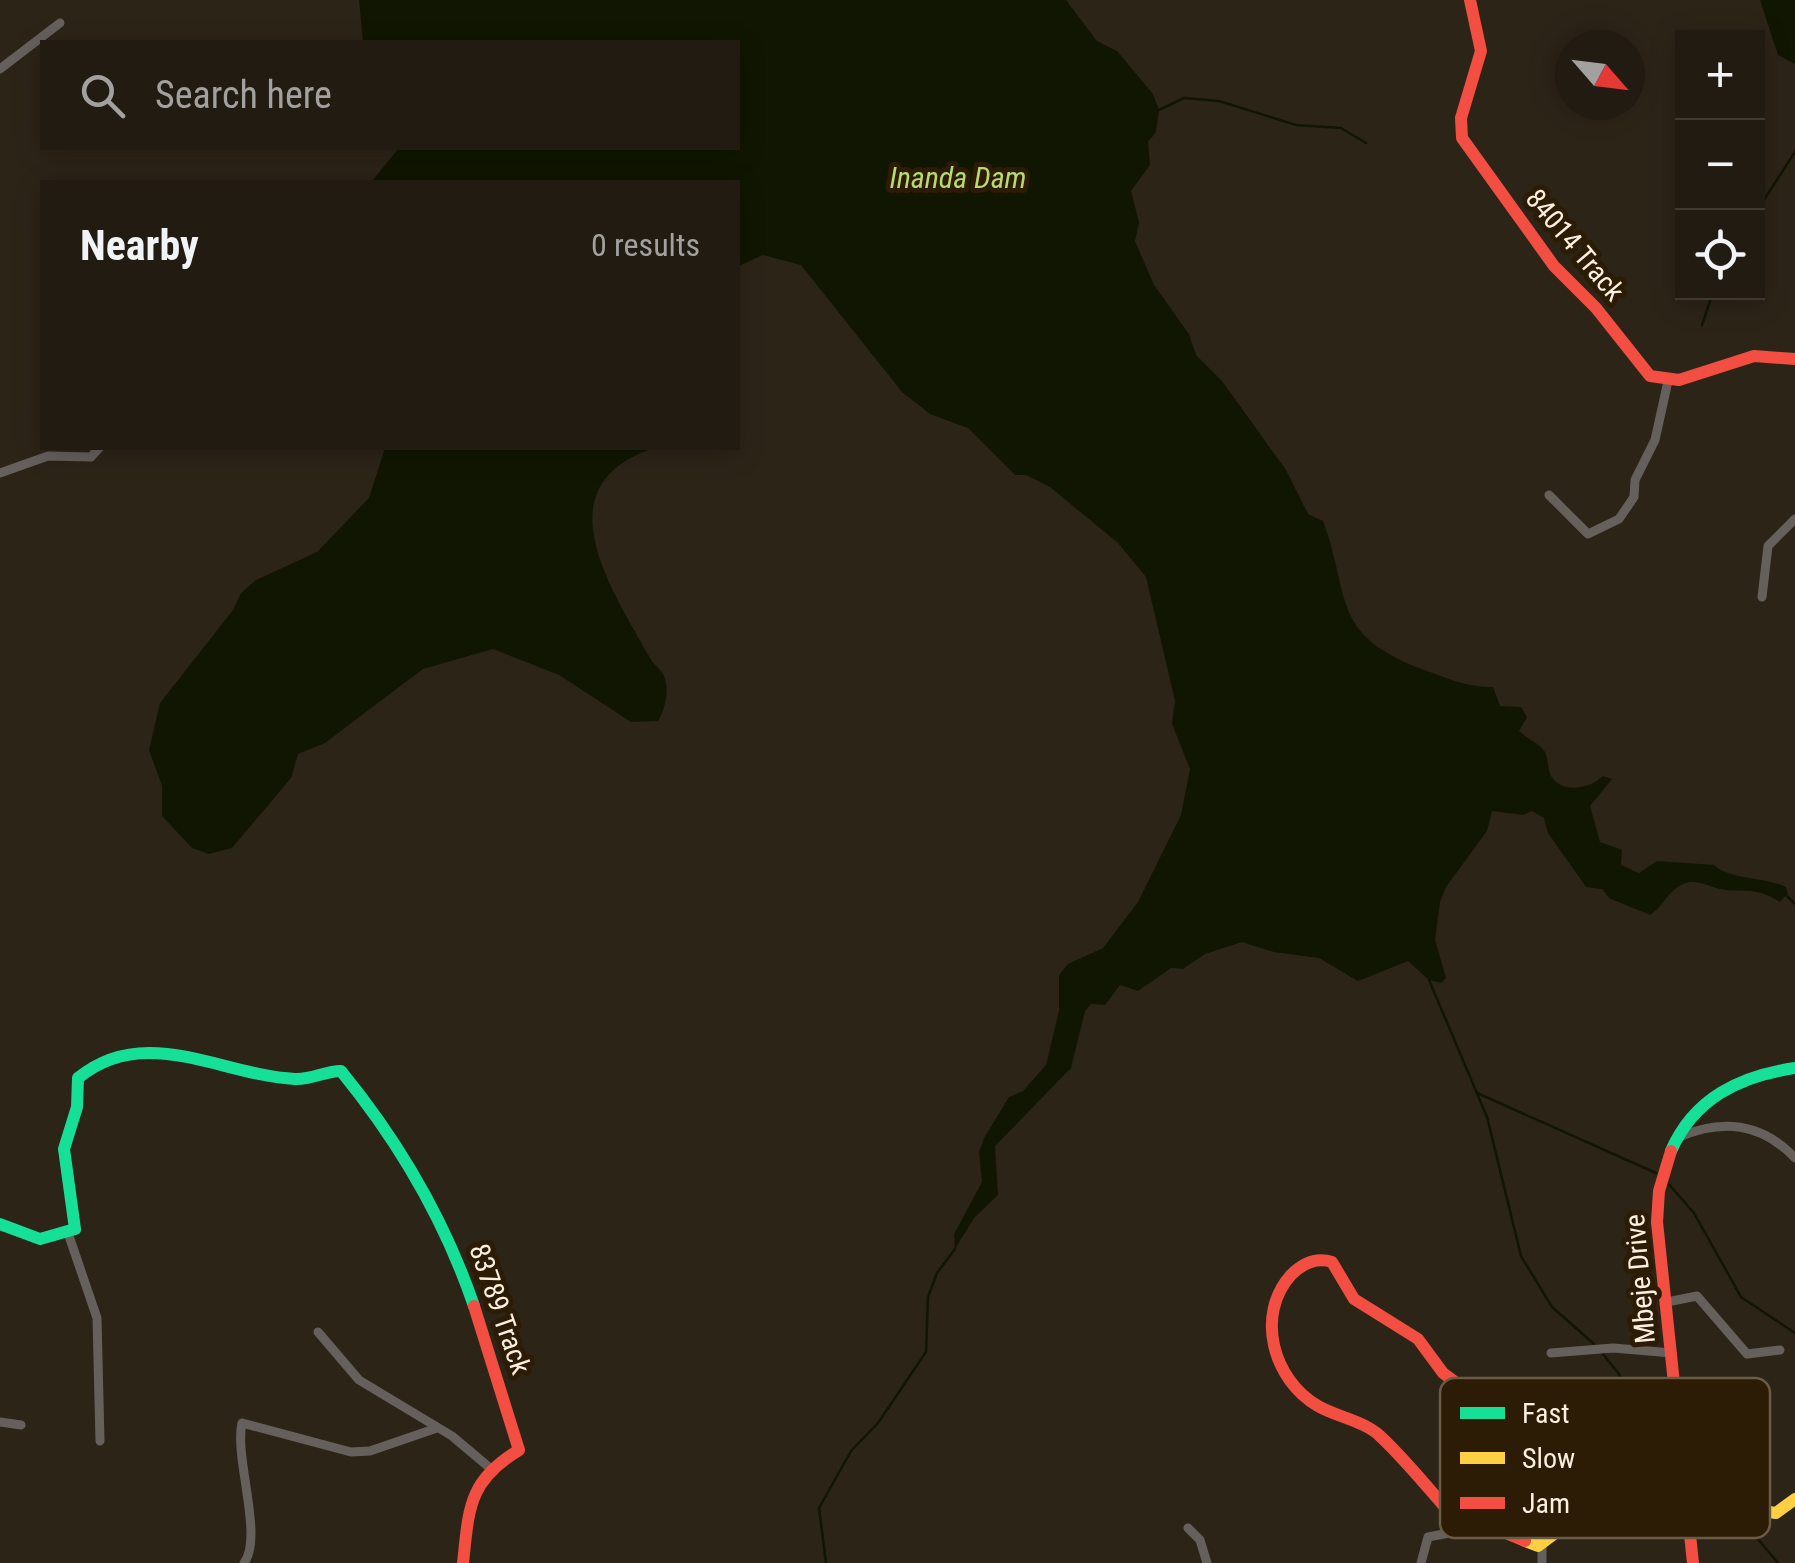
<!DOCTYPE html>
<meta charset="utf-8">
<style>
body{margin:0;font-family:"Roboto Condensed",sans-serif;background:#2a241b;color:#f1f3f6}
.controls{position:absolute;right:30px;top:30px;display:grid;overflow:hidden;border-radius:0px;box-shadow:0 5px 25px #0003}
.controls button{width:90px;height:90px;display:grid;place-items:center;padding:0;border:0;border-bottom:2px solid #3f3932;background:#221b12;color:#f1f3f6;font:50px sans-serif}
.compass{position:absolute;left:1555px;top:30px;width:90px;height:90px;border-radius:50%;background:#221b12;box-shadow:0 5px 25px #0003;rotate:118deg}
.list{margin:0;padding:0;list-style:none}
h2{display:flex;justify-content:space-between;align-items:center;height:130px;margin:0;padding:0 40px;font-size:42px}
h2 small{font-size:32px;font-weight:400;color:#a2a19f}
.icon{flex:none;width:55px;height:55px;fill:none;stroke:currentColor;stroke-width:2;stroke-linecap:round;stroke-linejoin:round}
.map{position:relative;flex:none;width:1795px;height:1563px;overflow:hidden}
.search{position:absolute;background:#221b12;box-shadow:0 5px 25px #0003;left:40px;top:40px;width:700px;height:110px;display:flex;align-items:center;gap:25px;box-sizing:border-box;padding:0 35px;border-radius:0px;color:#a2a19f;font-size:38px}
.panel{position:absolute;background:#221b12;box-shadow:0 5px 25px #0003;left:40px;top:180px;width:700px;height:270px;border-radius:0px}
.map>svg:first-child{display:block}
</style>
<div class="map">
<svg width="1795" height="1563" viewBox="0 0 1795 1563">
<rect width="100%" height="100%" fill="#2d2418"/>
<!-- water -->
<g fill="#111602">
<path d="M 359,0 L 1066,0 L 1097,41 L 1117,51 L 1153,94 L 1159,110 L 1156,132 L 1148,142 L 1150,165 L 1131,191 L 1139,222 L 1135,241 L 1154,285 L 1189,334 L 1196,355 L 1222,381 L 1286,470 L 1308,514 L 1323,521 C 1351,597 1330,633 1419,668 C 1444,677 1467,688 1493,687 L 1500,706 L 1521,707 L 1527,717 L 1519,731 C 1527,739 1538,742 1545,752 C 1549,760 1547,769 1551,776 C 1563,795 1590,788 1603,776 L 1612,779 L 1590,806 L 1600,842 L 1622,850 L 1621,865 L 1639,873 L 1657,861 L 1714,865 C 1730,880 1766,877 1786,887 L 1788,893 L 1780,902 C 1752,884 1741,895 1716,888 C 1700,883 1688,876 1672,892 C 1663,900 1661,908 1650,915 L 1609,898 L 1602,889 L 1586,887 L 1548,833 L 1544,818 L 1532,811 L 1523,815 L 1492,811 L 1487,831 L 1446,887 L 1440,902 L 1435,940 L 1446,978 L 1441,983 L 1429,980 L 1408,961 L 1358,981 L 1319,958 L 1274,952 L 1242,942 L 1205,954 L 1183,969 L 1171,968 L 1138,991 L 1120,985 L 1105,1005 L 1091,1004 L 1085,1011 L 1071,1068 L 995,1146 L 998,1195 L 974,1218 L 955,1249 L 954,1234 L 982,1182 L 979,1152 L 984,1138 L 1009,1097 L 1023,1091 L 1046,1065 L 1059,1011 L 1059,975 L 1068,964 L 1103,948 L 1138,902 L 1181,815 L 1190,769 L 1172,724 L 1175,701 L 1146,577 L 1118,543 L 1050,487 L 1026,475 L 1015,475 L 968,428 L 930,414 L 902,392 L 801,265 L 763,255 L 738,266 L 738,182 L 371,182 L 399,148 L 738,148 L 738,42 L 363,42 Z"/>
<path d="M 1760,0 L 1795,0 L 1795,64 L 1778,55 Z"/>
<path d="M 385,448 L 654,448 C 540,486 612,589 650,658 C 654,665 662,670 664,676 C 670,690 665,709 658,721 L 631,722 L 559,675 L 493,649 L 423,669 L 325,743 L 298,754 L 291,778 L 232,848 L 209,854 L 192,848 L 162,816 L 162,786 L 149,750 L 160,703 L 233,610 L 241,593 L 256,580 L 317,552 L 369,498 Z"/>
</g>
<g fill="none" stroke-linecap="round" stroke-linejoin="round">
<!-- stream -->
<g stroke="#111602" stroke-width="2.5">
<path d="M 1159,110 L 1184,98 L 1219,101 L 1296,125 L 1341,128 L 1366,143"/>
<path d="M 1758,209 L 1795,152"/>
<path d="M 1702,325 L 1713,292"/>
<path d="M 1785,894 L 1795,904"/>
<path d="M 1429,980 L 1487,1117 L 1521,1256 L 1552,1307 L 1594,1344"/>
<path d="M 1477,1093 L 1656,1173"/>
<path d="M 1666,1181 L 1694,1213 L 1741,1297 L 1795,1333"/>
<path d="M 1603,1354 L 1619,1374 L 1643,1428 L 1670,1455"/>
<path d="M 1692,1463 L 1725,1501"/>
<path d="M 1737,1514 L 1778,1563"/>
<path d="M 826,1563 L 819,1508 L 851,1451 L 878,1423 L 926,1352 L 928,1297 L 937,1273 L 955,1249"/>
</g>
<!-- street -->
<g stroke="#66605d" stroke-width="9">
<path d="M 0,69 L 60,23"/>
<path d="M 0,473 L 48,456 L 91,457 L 99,448"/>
<path d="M 1549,495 L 1588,534 L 1619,519 L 1634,497 L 1635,480 L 1655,440 L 1668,381"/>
<path d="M 1762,597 L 1768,546 L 1795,519"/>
<path d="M 1679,1137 C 1722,1119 1761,1122 1795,1158"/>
<path d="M 68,1233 L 97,1318 L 100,1441"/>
<path d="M 1667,1302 L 1697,1296 L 1747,1354 L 1780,1350"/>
<path d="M 318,1332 L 359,1380 L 452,1436 L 490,1468"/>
<path d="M 1551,1353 L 1613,1348 L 1672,1353"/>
<path d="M 0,1422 L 21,1425"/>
<path d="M 1188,1528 L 1200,1540 L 1207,1563"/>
<path d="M 1542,1544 L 1542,1563"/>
<path d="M 244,1563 C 264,1537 234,1458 242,1423 L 351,1452 L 370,1451 L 437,1428"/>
<path d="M 1421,1563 L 1428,1537 L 1465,1530"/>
</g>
<!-- fast -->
<g stroke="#16e098" stroke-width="12">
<path d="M 1671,1151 C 1694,1098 1740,1076 1795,1068"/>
<path d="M 0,1224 L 40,1239 L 75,1229 L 64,1149 L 77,1107 L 78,1078 C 145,1023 220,1075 295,1079 C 311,1080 325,1071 341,1071 C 399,1142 444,1218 474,1306"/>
</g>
<!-- slow -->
<path stroke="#ffcf43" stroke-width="12" d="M 1525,1541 L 1538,1546 L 1574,1519 L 1591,1512 L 1636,1521 L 1672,1502 L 1687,1500 L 1776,1513 L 1795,1499"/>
<!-- jam -->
<g stroke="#f24e42" stroke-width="12">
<path d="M 1470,0 L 1481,51 L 1461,118 L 1462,138 L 1554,266 L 1596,308 L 1650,376 L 1679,380 L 1754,356 L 1795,359"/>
<path d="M 1671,1151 L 1659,1191 L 1657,1222 L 1693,1563"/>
<path d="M 1525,1541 L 1501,1531 L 1463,1528 C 1436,1498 1410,1464 1380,1436 C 1364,1421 1337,1417 1318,1406 C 1273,1380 1255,1315 1291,1275 C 1302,1264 1316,1257 1332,1262 L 1354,1299 L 1418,1339 L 1443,1373 L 1486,1405 L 1538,1484 L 1569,1520"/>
<path d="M 463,1563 C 469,1508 468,1481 519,1450 L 474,1306"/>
</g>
</g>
<g text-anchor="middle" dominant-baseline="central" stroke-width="10" stroke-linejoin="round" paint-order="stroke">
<!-- street labels -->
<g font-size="28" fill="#fbefe2" stroke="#2c1b05">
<text transform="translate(1575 245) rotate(50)">84014 Track</text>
<text transform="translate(1640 1279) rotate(-95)">Mbeje Drive</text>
<text transform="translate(500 1309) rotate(71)">83789 Track</text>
</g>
<!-- water labels -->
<g font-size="30" font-style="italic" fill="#b8db6f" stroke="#2c1b05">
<text x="958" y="177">Inanda Dam</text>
</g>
</g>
<!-- legend -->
<rect x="1440" y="1378" width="330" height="160" rx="15" fill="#2c1b05" stroke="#6a5b47" stroke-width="2.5"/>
<rect x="1460" y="1407" width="45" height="12" fill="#16e098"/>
<rect x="1460" y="1452" width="45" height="12" fill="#ffcf43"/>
<rect x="1460" y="1497" width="45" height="12" fill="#f24e42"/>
<g font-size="28" fill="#fbefe2">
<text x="1522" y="1423">Fast</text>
<text x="1522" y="1468">Slow</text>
<text x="1522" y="1513">Jam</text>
</g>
</svg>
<div class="controls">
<button>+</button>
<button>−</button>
<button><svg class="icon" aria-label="locate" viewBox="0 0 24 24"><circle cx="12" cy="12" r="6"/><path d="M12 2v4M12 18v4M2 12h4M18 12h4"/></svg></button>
</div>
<svg class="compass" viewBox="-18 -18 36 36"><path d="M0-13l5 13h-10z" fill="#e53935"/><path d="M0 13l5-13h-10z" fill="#a2a19f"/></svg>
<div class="search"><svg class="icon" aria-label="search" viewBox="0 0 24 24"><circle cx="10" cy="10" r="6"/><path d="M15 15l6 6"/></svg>Search here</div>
<section class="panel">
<h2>Nearby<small>0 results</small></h2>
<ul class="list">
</ul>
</section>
</div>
